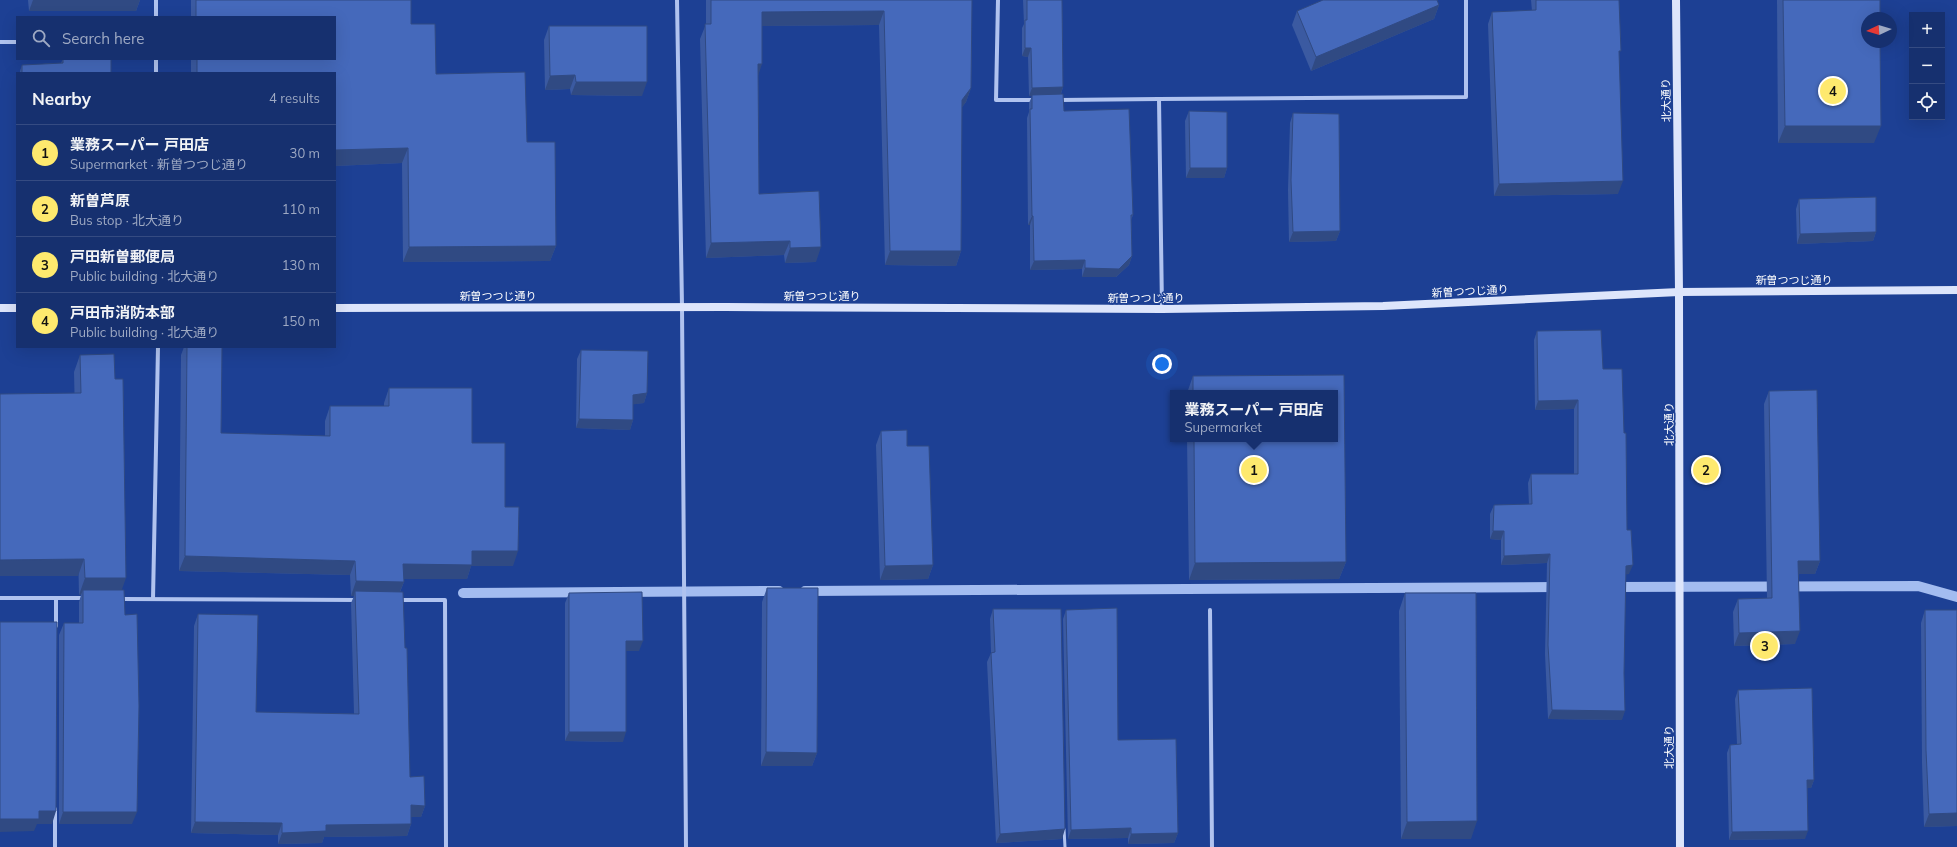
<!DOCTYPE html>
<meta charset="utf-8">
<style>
body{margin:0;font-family:Mulish,"Noto Sans JP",sans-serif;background:#1f3874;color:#f1f3f6}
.controls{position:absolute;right:12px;top:12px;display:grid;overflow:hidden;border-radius:0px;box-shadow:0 4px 16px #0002}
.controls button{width:36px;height:36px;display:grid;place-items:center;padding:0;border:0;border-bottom:1px solid #354b82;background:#16306f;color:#f1f3f6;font:20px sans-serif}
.compass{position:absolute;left:1861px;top:12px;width:36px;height:36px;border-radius:50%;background:#16306f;box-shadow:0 4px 16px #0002;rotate:266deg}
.you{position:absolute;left:1162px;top:364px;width:14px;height:14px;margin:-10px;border:3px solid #fff;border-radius:50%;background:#1a73e8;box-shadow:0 0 0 6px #1a73e833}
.badge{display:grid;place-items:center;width:26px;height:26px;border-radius:50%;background:#fee96e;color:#111;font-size:13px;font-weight:700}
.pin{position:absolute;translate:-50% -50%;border:2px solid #fff;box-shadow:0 1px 4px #0006}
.popup{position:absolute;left:1170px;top:390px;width:168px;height:52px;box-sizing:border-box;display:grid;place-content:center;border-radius:0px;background:#16306f;filter:drop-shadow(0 1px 3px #0005);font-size:13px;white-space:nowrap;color:#9ea9c3}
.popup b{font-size:15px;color:#f1f3f6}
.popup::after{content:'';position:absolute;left:50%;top:100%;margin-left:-8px;border:8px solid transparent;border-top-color:#16306f}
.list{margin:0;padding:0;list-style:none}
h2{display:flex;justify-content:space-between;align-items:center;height:52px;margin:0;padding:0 16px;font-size:17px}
h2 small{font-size:13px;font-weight:400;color:#9ea9c3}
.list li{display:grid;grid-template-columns:26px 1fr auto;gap:12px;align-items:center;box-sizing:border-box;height:56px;padding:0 16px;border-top:1px solid #354b82}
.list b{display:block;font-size:15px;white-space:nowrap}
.list p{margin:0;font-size:13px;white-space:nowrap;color:#9ea9c3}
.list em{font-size:13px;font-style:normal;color:#9ea9c3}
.icon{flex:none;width:22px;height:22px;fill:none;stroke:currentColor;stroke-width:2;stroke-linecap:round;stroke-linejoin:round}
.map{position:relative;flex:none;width:1957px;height:847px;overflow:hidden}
.search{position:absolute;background:#16306f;box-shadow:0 4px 16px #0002;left:16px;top:16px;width:320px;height:44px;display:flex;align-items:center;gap:10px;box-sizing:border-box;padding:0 14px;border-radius:0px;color:#9ea9c3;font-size:15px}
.panel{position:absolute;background:#16306f;box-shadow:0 4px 16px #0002;left:16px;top:72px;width:320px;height:276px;border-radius:0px}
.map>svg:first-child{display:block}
</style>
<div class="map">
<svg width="1957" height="847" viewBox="0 0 1957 847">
<rect width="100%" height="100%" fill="#1d4094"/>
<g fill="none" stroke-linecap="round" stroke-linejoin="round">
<!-- stream -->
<g stroke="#a3bcf0" stroke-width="10">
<path d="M 1613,587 L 1918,586 L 1957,597"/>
<path d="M 805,591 L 1559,587"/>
<path d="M 463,593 L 779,591"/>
</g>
<!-- lane -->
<path stroke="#b0c3ef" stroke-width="3" d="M 1064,829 L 1065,847"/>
<!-- street -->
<g stroke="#b0c3ef" stroke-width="4">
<path d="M 156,0 L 156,17"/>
<path d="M 677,0 L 682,307 L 686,847"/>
<path d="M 998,0 L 996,100 L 1034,100"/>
<path d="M 0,42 L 17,42"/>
<path d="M 156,59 L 156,73"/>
<path d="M 1059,100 L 1159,99"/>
<path d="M 1162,309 L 1159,99 L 1466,97 L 1466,0"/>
<path d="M 0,598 L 56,598 L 56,626"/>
<path d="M 56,598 L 84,598"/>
<path d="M 120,599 L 358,600"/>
<path d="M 153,599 L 158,347"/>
<path d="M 398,600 L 445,600 L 446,847"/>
<path d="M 1210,610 L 1212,847"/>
<path d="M 55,847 L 55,809"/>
</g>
<!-- secondary -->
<g stroke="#dde5fb" stroke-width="8">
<path d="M 1676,0 L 1679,292 L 1680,847"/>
<path d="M 0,308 L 17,308"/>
<path d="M 335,308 L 725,307 L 1162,309 L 1383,306 L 1679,292 L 1957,290"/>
</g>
</g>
<!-- wall -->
<g fill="#3b5aa1">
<path d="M 28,0 L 140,0 L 136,11 L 29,11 Z"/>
<path d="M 191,0 L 411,0 L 411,24 L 436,74 L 527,142 L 556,246 L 550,261 L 403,262 L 402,163 L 335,166 L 335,73 L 191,73 L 191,59 L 335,59 L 335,17 L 191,17 Z"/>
<path d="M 706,0 L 972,0 L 971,88 L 966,102 L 962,107 L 961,251 L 956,266 L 885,265 L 879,25 L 762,26 L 758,76 L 759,194 L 816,262 L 785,263 L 784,255 L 706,258 L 700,39 L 706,24 Z"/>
<path d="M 1023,0 L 1062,0 L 1063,87 L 1061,94 L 1064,111 L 1133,215 L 1131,220 L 1132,256 L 1129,265 L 1116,277 L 1082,277 L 1082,269 L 1030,270 L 1030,225 L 1028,225 L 1027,118 L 1029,112 L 1029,103 L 1032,96 L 1029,96 L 1028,57 L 1022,56 L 1022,28 L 1024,24 Z"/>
<path d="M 1531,0 L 1619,0 L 1619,57 L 1618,194 L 1494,196 L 1488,24 L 1492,12 L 1532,11 Z"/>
<path d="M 1777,0 L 1880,0 L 1874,143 L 1778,143 Z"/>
<path d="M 1439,5 L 1434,19 L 1311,71 L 1292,25 L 1297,11 Z"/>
<path d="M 549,26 L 642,96 L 571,95 L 570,89 L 545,90 L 544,40 Z"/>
<path d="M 63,59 L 111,73 L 20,73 L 20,71 L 22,65 L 61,63 Z"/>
<path d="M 1189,111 L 1227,168 L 1224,178 L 1186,178 L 1185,121 Z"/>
<path d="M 1293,113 L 1340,231 L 1336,241 L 1289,242 L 1288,190 L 1290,123 Z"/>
<path d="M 1799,199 L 1876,232 L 1873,241 L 1797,244 L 1796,209 Z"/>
<path d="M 1537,331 L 1603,369 L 1624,433 L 1627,530 L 1629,574 L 1626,574 L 1622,720 L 1548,719 L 1545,654 L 1547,563 L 1501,565 L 1501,540 L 1490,539 L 1490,514 L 1494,505 L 1529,505 L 1528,483 L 1531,474 L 1574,474 L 1574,409 L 1535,410 L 1534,340 Z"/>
<path d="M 184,347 L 222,347 L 221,433 L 325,436 L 325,421 L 330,406 L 384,406 L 384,403 L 389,388 L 472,443 L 505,507 L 513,566 L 471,566 L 467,579 L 404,579 L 404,582 L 400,592 L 410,777 L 425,806 L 421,817 L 411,817 L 411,824 L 407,836 L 324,837 L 322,843 L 278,844 L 278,835 L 191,833 L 194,626 L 198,614 L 256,712 L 354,714 L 351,603 L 354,596 L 351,596 L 350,575 L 179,571 L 181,355 Z"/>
<path d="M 581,350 L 647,393 L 644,403 L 633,404 L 633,420 L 630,430 L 576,428 L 577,359 Z"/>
<path d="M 80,355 L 121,590 L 125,615 L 132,824 L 59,824 L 59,635 L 64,623 L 79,623 L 79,602 L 81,595 L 79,595 L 74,372 Z"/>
<path d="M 1344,375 L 1346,562 L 1339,579 L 1189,580 L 1187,439 L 1335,439 L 1335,393 L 1187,393 L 1193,376 Z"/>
<path d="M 1769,391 L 1820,561 L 1815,574 L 1799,574 L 1795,644 L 1734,646 L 1733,612 L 1738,599 L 1767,598 L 1764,404 Z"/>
<path d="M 881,431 L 907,446 L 933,565 L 928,579 L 880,580 L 876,445 Z"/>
<path d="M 767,588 L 817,753 L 812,766 L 761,766 L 762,602 Z"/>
<path d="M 569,593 L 639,651 L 626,651 L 623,742 L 565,741 L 565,603 Z"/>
<path d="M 1405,593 L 1471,839 L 1401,839 L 1399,611 Z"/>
<path d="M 993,609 L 1062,839 L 996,843 L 987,662 L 991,653 L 990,619 Z"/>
<path d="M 1066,610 L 1118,740 L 1178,833 L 1174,843 L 1128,844 L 1128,838 L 1068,839 L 1063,619 Z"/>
<path d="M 1925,610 L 1957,610 L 1957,826 L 1924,827 L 1922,763 L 1921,623 Z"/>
<path d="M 1738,690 L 1814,780 L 1811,788 L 1807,788 L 1805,839 L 1729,840 L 1727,753 L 1730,745 L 1737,744 L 1735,699 Z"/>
</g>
<!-- shaded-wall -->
<g fill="#304a83">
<path d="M 33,0 L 140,0 L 136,11 L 29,11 Z"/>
<path d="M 1439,5 L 1434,19 L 1311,71 L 1316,57 Z"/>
<path d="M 884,11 L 879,25 L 757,26 L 762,12 Z"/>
<path d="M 1025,48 L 1031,48 L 1028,57 L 1022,56 Z"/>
<path d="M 758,64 L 762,64 L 757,79 Z"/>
<path d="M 575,75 L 570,89 L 545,90 L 550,76 Z"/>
<path d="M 576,82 L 647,82 L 642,96 L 571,95 Z"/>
<path d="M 1063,87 L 1060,96 L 1032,95 L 1032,96 L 1029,96 L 1032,88 Z"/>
<path d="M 971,88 L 966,102 L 957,114 L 962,100 Z"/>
<path d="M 1785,126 L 1881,126 L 1874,143 L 1778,143 Z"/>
<path d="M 408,148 L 402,163 L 335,166 L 335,150 Z"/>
<path d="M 1190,168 L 1227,168 L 1224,178 L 1186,178 Z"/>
<path d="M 1623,181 L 1618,194 L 1494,196 L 1499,184 Z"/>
<path d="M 1032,216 L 1033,216 L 1030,225 L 1028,225 Z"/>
<path d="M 1340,231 L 1336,241 L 1289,242 L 1293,232 Z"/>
<path d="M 1876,232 L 1873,241 L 1797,244 L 1800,234 Z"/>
<path d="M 790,241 L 784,255 L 706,258 L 711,243 Z"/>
<path d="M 556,246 L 550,261 L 403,262 L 409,247 Z"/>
<path d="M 821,247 L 816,262 L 785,263 L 790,248 Z"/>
<path d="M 890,251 L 961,251 L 956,266 L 885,265 Z"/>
<path d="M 1132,256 L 1129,265 L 1116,277 L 1082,277 L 1085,268 Z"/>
<path d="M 1085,260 L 1082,269 L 1030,270 L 1034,261 Z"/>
<path d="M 647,393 L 644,403 L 629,405 L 633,395 Z"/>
<path d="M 1578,400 L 1574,409 L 1535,410 L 1538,401 Z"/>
<path d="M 579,419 L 633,420 L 630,430 L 576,428 Z"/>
<path d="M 1493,531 L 1504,531 L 1501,540 L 1490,539 Z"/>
<path d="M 472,551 L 518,551 L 513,566 L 471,566 L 467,579 L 398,579 L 403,564 Z"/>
<path d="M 1550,554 L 1547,563 L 1501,565 L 1504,556 Z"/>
<path d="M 185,556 L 355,561 L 350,575 L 179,571 Z"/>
<path d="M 84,559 L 78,576 L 0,576 L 0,560 Z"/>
<path d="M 1798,561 L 1820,561 L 1815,574 L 1794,574 Z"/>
<path d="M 1346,562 L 1339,579 L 1189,580 L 1195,563 Z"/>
<path d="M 933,565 L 928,579 L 880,580 L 885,566 Z"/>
<path d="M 1633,565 L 1629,574 L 1623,575 L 1626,566 Z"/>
<path d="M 85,578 L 126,578 L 120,595 L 83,590 L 81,595 L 79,595 Z"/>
<path d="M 356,581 L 404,582 L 398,596 L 355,591 L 354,596 L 351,596 Z"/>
<path d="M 1800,631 L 1795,644 L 1734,646 L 1739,633 Z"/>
<path d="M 626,641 L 643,641 L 639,651 L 622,651 Z"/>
<path d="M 1552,710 L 1625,711 L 1622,720 L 1548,719 Z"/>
<path d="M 569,732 L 626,732 L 623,742 L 565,741 Z"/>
<path d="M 766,752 L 817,753 L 812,766 L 761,766 Z"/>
<path d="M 1807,780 L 1814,780 L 1811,788 L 1804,788 Z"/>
<path d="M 411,805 L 425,806 L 421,817 L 406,817 Z"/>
<path d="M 39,811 L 56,811 L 52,824 L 37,824 L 34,831 L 0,832 L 0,819 Z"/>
<path d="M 63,812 L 137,812 L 132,824 L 59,824 Z"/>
<path d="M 1957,813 L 1957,826 L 1924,827 L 1929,814 Z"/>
<path d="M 1477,821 L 1471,839 L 1401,839 L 1407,822 Z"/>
<path d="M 195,822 L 282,823 L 278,835 L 191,833 Z"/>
<path d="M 411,824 L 407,836 L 324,837 L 322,843 L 278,844 L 282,833 L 326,825 Z"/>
<path d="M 1131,828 L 1128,838 L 1068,839 L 1071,830 Z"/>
<path d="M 1065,829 L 1062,839 L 996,843 L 1000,834 Z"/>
<path d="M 1808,831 L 1805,839 L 1729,840 L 1732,832 Z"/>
<path d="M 1178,833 L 1174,843 L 1128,844 L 1131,834 Z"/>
</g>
<!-- building -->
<g fill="#4569bb" stroke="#304a83">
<path d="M 196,0 L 411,0 L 411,24 L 435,24 L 436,74 L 525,72 L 527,142 L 555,142 L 556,246 L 409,247 L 408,148 L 335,150 L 336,163 L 335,163 L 335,73 L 197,73 L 197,59 L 335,59 L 335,17 L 196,17 Z"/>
<path d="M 711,0 L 972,0 L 971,88 L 962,100 L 961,251 L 890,251 L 884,11 L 762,12 L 762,64 L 758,64 L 759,194 L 819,191 L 821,247 L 790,248 L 790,241 L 711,243 L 705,24 L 711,24 Z"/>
<path d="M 1027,0 L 1062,0 L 1063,87 L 1032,88 L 1031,48 L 1025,48 L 1025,20 L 1027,20 Z"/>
<path d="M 1323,0 L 1437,0 L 1439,5 L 1316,57 L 1297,11 Z"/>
<path d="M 1536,0 L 1619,0 L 1621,51 L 1619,51 L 1623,181 L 1499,184 L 1492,12 L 1536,10 Z"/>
<path d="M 1783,0 L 1880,0 L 1880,18 L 1867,18 L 1867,42 L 1880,42 L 1881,126 L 1785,126 Z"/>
<path d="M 549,26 L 647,26 L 647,82 L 576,82 L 575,75 L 550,76 Z"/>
<path d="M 63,59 L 111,59 L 111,73 L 22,73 L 22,65 L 63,63 Z"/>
<path d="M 1063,94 L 1064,111 L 1129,109 L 1132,187 L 1133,215 L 1131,215 L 1132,256 L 1119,269 L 1085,268 L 1085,260 L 1034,261 L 1033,216 L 1032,216 L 1030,109 L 1032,109 L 1032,95 Z"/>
<path d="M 1189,111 L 1227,112 L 1227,168 L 1190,168 Z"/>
<path d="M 1293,113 L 1339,114 L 1340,231 L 1293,232 L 1291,180 Z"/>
<path d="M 1876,197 L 1876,232 L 1800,234 L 1799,199 Z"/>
<path d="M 1601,330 L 1603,369 L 1622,369 L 1624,433 L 1626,433 L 1627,530 L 1631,530 L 1633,565 L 1626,566 L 1624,673 L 1625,711 L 1552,710 L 1548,645 L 1550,554 L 1504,556 L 1504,531 L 1493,531 L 1494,505 L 1532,504 L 1531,474 L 1578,474 L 1578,400 L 1538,401 L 1537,331 Z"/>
<path d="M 187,347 L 222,347 L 221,433 L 330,436 L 330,406 L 389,406 L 389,388 L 472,388 L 472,443 L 505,443 L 505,507 L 519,507 L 518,551 L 472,551 L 472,565 L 403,564 L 404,582 L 356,581 L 355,561 L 185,556 Z"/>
<path d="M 581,350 L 648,351 L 647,393 L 633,395 L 633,420 L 579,419 Z"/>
<path d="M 114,354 L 115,379 L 123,379 L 126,578 L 85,578 L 84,559 L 0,560 L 0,394 L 81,393 L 80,355 Z"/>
<path d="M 1344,375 L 1346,562 L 1195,563 L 1194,439 L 1335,439 L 1335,393 L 1193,393 L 1193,376 Z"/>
<path d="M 1817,390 L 1820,561 L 1798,561 L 1800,631 L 1739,633 L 1738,599 L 1772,598 L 1769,391 Z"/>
<path d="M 907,430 L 907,446 L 929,446 L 933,565 L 885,566 L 881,431 Z"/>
<path d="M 767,588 L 818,588 L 817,753 L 766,752 Z"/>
<path d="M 83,590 L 124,590 L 125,615 L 137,614 L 139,706 L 137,812 L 63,812 L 64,623 L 83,623 Z"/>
<path d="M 355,591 L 403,592 L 405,648 L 407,648 L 410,777 L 424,776 L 425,806 L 411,805 L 411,824 L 326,825 L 326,831 L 282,833 L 282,823 L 195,822 L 198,614 L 258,615 L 256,712 L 359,714 Z"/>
<path d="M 642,592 L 643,641 L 626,641 L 626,732 L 569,732 L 569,593 Z"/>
<path d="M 1405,593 L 1476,593 L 1477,821 L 1407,822 Z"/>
<path d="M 1117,608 L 1118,740 L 1176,739 L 1178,833 L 1131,834 L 1131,828 L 1071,830 L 1066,610 Z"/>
<path d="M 993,609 L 1061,609 L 1065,829 L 1000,834 L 991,653 L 995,652 Z"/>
<path d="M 1925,610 L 1957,610 L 1957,813 L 1929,814 L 1926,750 Z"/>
<path d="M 0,622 L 57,622 L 56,811 L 39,811 L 39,819 L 0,819 Z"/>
<path d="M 1812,688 L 1814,780 L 1807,780 L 1808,831 L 1732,832 L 1730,745 L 1741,744 L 1738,690 Z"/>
</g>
<g text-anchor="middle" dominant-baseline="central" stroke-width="3" stroke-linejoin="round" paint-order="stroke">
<!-- street labels -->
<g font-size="11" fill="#fff" stroke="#1d4094">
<text transform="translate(1666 100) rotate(-91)">北大通り</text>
<text x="1794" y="280">新曽つつじ通り</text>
<text transform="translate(1470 291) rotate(-3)">新曽つつじ通り</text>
<text x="498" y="296">新曽つつじ通り</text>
<text x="822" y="296">新曽つつじ通り</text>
<text x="1146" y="298">新曽つつじ通り</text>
<text transform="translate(1669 424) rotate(-90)">北大通り</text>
<text transform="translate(1669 747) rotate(-90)">北大通り</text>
</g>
</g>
</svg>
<div class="controls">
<button>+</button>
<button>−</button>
<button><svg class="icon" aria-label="locate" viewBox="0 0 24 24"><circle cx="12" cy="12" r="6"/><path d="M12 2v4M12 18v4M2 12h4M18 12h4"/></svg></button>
</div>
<svg class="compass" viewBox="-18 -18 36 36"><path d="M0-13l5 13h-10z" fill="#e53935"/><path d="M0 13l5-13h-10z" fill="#9ea9c3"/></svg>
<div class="you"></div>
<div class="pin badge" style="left:1254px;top:470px">1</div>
<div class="popup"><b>業務スーパー 戸田店</b>Supermarket</div>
<div class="pin badge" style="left:1706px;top:470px">2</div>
<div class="pin badge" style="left:1765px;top:646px">3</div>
<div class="pin badge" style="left:1833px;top:91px">4</div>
<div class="search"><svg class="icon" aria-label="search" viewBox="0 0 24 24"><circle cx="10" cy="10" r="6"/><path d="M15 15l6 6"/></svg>Search here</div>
<section class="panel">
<h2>Nearby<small>4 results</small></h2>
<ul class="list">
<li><span class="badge">1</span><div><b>業務スーパー 戸田店</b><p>Supermarket · 新曽つつじ通り</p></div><em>30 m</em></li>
<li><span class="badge">2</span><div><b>新曽芦原</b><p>Bus stop · 北大通り</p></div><em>110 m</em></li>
<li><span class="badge">3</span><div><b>戸田新曽郵便局</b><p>Public building · 北大通り</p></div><em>130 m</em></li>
<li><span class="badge">4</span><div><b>戸田市消防本部</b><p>Public building · 北大通り</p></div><em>150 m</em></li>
</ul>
</section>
</div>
